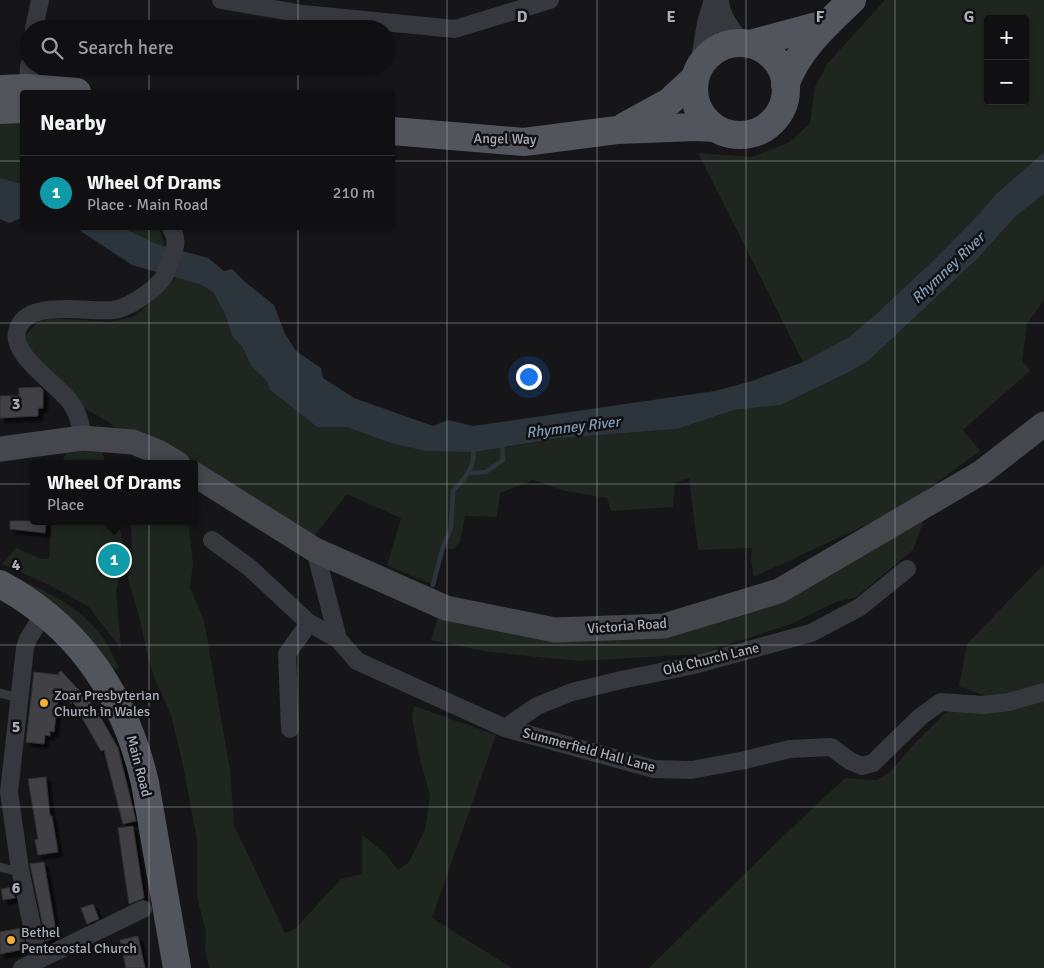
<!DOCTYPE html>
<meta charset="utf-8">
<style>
body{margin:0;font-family:Signika,sans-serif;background:#1e1e20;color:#f1f3f6}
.controls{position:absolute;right:15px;top:15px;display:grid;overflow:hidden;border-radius:5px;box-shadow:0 1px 4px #0004}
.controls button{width:45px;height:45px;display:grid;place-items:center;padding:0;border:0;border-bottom:1px solid #303032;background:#101012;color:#f1f3f6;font:25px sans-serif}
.you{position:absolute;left:528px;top:376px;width:18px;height:18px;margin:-12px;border:4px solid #fff;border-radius:50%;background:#1a73e8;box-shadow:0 0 0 8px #1a73e833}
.badge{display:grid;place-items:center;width:32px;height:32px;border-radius:50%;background:#b45309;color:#fff;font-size:16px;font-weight:700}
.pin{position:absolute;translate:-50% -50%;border:2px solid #fff;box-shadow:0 1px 5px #0006}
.popup{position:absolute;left:30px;top:460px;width:168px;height:65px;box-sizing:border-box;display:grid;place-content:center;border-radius:5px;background:#101012;filter:drop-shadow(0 1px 4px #0005);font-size:16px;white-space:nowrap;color:#9c9d9f}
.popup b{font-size:19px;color:#f1f3f6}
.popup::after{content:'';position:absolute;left:50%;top:100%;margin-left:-10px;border:10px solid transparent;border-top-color:#101012}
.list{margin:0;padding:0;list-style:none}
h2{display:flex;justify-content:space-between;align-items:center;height:65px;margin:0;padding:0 20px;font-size:21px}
h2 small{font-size:16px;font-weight:400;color:#9c9d9f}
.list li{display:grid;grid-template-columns:32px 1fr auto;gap:15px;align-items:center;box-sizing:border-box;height:75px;padding:0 20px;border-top:1px solid #303032}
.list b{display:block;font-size:19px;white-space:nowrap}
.list p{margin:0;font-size:16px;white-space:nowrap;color:#9c9d9f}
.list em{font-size:16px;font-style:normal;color:#9c9d9f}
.icon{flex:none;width:28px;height:28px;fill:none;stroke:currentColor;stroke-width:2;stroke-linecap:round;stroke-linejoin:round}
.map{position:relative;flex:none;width:1044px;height:968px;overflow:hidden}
.search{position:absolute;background:#101012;box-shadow:0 1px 4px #0004;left:20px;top:20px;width:375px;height:55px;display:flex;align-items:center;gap:12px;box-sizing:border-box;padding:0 18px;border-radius:28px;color:#9c9d9f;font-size:19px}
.panel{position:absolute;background:#101012;box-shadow:0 1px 4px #0004;left:20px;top:90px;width:375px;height:140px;border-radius:5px}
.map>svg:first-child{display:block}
</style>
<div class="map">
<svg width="1044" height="968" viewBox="0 0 1044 968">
<defs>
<filter id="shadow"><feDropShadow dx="4.5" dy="4.5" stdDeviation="1" flood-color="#0009"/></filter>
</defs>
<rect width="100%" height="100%" fill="#161618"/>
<!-- green -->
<g fill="#1e261f" fill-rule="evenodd">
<path d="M 885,0 L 1044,0 L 1044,152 L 996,194 L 979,214 L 940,254 L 873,317 L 849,337 L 803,362 L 698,153 L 752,157 L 790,142 L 810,123 L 815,87 L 827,64 ZM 988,19 L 1025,19 L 1025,101 L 988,101 Z"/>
<path d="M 22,114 L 22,184 L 0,178 L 0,115 Z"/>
<path d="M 1044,194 L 1044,300 L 1027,324 L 1022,362 L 1031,370 L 963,430 L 980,451 L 902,508 L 754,577 L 751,559 L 752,548 L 698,550 L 689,478 L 675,483 L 673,507 L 611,511 L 607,498 L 565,491 L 533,480 L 500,493 L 497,517 L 465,516 L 460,541 L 454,549 L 443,548 L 433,585 L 387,565 L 401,518 L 347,494 L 313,538 L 186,464 L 120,432 L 107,421 L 80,406 L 27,349 L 24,337 L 38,322 L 53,318 L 111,322 L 135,316 L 167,288 L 177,277 L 199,284 L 213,292 L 224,312 L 233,338 L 242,346 L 251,366 L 267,381 L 270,390 L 317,427 L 346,427 L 391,443 L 503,448 L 559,438 L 677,429 L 734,410 L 781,405 L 849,372 L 867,362 L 979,257 L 1016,216 Z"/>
<path d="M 123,228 L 159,228 L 165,246 L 157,244 Z"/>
<path d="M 102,448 L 105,464 L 61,464 L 67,451 Z"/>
<path d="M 925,517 L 913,550 L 855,598 L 838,601 L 791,624 L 699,654 L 580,661 L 489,652 L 431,640 L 439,614 L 639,638 Z"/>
<path d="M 51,521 L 118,521 L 124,547 L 122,567 L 116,591 L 121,649 L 88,606 L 49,585 L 2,564 L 16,548 L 42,559 L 49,559 Z"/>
<path d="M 131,521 L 181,521 L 189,527 L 193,564 L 190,588 L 204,620 L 230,770 L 234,825 L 285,933 L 295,929 L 341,879 L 362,874 L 362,835 L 384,852 L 398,870 L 409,862 L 425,830 L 430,796 L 418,751 L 412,716 L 414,706 L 496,735 L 432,918 L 512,968 L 209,968 L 205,949 L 206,932 L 197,897 L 197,839 L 182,761 L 171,715 L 156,682 L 148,658 L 139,616 L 128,579 L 132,555 Z"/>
<path d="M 1044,564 L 1044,685 L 1016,693 L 987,697 L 959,686 L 967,644 Z"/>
<path d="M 0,570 C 37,588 77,602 102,636 C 109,645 113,657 119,667 L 110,672 Z"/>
<path d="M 1044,697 L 1044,968 L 649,968 L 777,842 L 845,778 L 877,780 L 890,772 L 915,743 L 943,715 L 951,711 Z"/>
</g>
<!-- water -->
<g fill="#2c353c">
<path d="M 1044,152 L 1044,194 L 1016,216 L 979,257 L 867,362 L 849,372 L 781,405 L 734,410 L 677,429 L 559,438 L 474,452 L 426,451 L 391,443 L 346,427 L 317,427 L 270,390 L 267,381 L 251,366 L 242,346 L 233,338 L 224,312 L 213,292 L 199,284 L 132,265 L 76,228 L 123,228 L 157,244 L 208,258 L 224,271 L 232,269 L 245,282 L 274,305 L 285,334 L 296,351 L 321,368 L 323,378 L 354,398 L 433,426 L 448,420 L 473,426 L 715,391 L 752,381 L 803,362 L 849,337 L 873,317 L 940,254 L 979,214 L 996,194 Z"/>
<path d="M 0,178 L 22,184 L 22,218 L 9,223 L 0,219 Z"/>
</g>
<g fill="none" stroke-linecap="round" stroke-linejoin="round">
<!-- stream -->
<g stroke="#2c353c" stroke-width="4.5">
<path d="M 470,473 L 486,472 L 503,460 L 502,443"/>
<path d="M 433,585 L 443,547 L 451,528 L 453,491 C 465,478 476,467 473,447"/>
</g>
</g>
<!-- building -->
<g fill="#404145" stroke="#303034" filter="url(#shadow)">
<path d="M 40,387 L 43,390 L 43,408 L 38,408 L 38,416 L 0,418 L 0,396 L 19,396 L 19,388 Z"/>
<path d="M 10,521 L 46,521 L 45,533 L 10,529 Z"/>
<path d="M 61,671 L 95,707 L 118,748 L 136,821 L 123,824 L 104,750 L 101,751 L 73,702 L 71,704 L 59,691 L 54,732 L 50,731 L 50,736 L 45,735 L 44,744 L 26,742 L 34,672 L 59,675 L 58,673 Z"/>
<path d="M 46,777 L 50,816 L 52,816 L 58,852 L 38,855 L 35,840 L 38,839 L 28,779 Z"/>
<path d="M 133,826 L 144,898 L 129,904 L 118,828 Z"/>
<path d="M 44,862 L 57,937 L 46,941 L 30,864 Z"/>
<path d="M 13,887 L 15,898 L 3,900 L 1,889 Z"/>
<path d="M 93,904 L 99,919 L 87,924 L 81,908 Z"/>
<path d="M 22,928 L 26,949 L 0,954 L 0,932 Z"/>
<path d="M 138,936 L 145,968 L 126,968 L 120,940 Z"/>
</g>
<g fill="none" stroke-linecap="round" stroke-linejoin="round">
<!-- service -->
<g stroke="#37383d" stroke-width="9">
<path d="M 0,693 L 19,698"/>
<path d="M 0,867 L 11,870 L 20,869"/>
</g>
<!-- minor -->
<g stroke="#37383d" stroke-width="18">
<path d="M 221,0 L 303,14 L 455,29 L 550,0"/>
<path d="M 34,29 L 40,0"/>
<path d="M 28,88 L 29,66"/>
<path d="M 82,438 C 81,425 79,414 71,403 C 60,386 11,356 17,332 C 24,297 88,313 113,310 C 129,308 155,290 164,277 C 166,274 167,268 169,263 C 175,249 179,242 171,228"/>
<path d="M 212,540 L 250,568 L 309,623"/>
<path d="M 315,550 L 338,639 L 357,661 L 505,728 L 654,769 L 691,770 L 745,760 L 790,749 L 831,747 L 850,761 L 862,766 L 873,763 L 920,717 L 941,702 L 983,705 L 1009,702 L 1044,692"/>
<path d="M 505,728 L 537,706 L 572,692 L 621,680 L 690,666 L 811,633 L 860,607 L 907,569"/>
<path d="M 290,729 L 287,654 L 309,623 L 338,639"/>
<path d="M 39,959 L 20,869 L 9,792 L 25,648 L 28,639 L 45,612"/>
<path d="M 22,968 L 143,909"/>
</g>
<!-- tertiary -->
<g stroke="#37383d" stroke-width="22">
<path d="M 718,0 C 718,16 731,32 740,43"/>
<path d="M 701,65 L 708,23 L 715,0"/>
</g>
<!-- secondary -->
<g stroke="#45474d" stroke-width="25">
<path d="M 0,449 L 82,438 L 133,442 L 158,452 L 178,464"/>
<path d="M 194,474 L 315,550 L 446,608 L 555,630 L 664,626 L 779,591 L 982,472 L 1044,424"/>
</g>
<!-- primary -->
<g stroke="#53555c" stroke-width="28">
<circle cx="740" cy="89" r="46"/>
<path d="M 750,44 L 828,23"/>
<path d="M 785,85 C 799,48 824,27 852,0"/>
<path d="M 0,89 L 28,88 L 77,92"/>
<path d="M 0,110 L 22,109"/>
<path d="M 625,126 L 669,102 L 695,78"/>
<path d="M 392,131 L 524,142 L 617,130 L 696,127 L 715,128"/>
<path d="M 0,584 C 80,627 125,696 145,783 L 177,968"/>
</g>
</g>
<!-- grid -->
<path fill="none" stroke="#a8adb8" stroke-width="1" stroke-opacity="0.55" d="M 149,0 L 149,29M 298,0 L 298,29M 447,0 L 447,968M 597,0 L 597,968M 746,0 L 746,968M 895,0 L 895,968M 149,66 L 149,92M 298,66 L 298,92M 0,161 L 22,161M 392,161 L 1044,161M 149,228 L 149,968M 298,228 L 298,968M 0,323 L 1044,323M 0,484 L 1044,484M 0,645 L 1044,645M 0,807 L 1044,807"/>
<!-- markers -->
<g fill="#f2b134" stroke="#111113" stroke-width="2">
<circle cx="44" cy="703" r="5"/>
<circle cx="11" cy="940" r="5"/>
</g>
<g text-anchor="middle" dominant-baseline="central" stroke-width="5" stroke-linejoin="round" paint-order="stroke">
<!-- street labels -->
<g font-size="14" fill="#a8adb8" stroke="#111113">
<text transform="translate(505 139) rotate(1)">Angel Way</text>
<text transform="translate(627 626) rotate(-4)">Victoria Road</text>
<text transform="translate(711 659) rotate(-14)">Old Church Lane</text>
<text transform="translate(589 750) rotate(15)">Summerfield Hall Lane</text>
<text transform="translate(139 766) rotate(75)">Main Road</text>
</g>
<!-- poi labels -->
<g font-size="14" fill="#a8adb8" stroke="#111113" text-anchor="start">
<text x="54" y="695">Zoar Presbyterian<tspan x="54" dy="16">Church in Wales</tspan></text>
<text x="21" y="932">Bethel<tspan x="21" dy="16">Pentecostal Church</tspan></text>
</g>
<!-- water labels -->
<g font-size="15" font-style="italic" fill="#7f9bb3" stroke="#111113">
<text transform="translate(948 268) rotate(-44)">Rhymney River</text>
<text transform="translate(573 427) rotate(-7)">Rhymney River</text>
</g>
</g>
<g font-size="16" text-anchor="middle" font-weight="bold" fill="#a8adb8" stroke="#111113" stroke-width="5" stroke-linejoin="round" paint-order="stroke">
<text x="522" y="22">D</text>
<text x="671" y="22">E</text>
<text x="820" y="22">F</text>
<text x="969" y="22">G</text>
<text x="16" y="409">3</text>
<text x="16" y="570">4</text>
<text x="16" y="732">5</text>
<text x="16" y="893">6</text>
</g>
</svg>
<div class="controls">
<button>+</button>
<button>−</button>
</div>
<div class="you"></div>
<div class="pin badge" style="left:114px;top:560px;background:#0f9aa8">1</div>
<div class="popup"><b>Wheel Of Drams</b>Place</div>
<div class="search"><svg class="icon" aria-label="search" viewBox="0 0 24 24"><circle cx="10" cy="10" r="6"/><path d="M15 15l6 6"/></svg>Search here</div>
<section class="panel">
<h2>Nearby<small></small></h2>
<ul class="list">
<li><span class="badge" style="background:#0f9aa8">1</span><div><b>Wheel Of Drams</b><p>Place · Main Road</p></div><em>210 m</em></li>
</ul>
</section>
</div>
